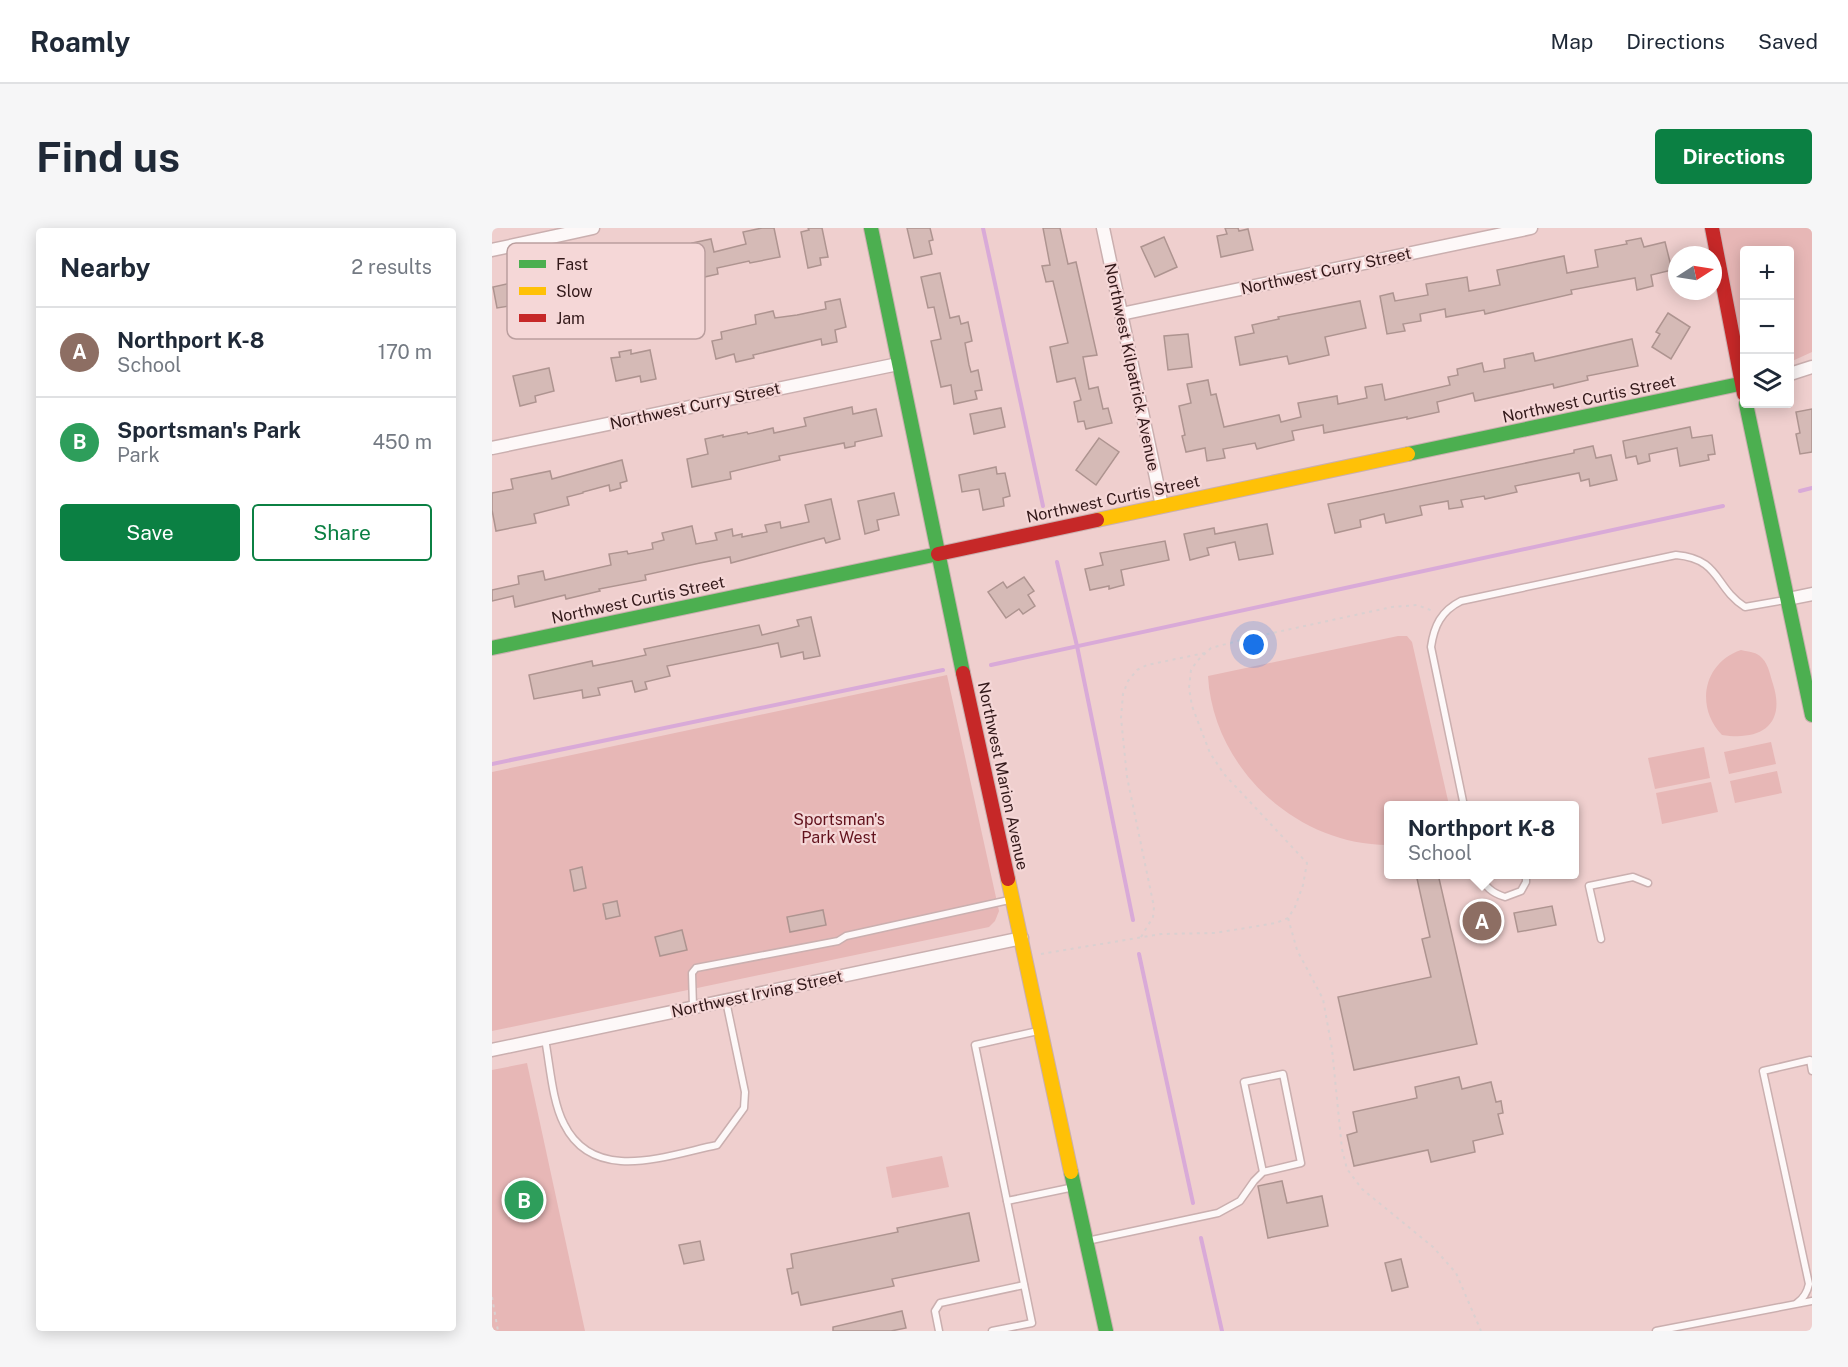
<!DOCTYPE html>
<meta charset="utf-8">
<style>
body{margin:0;font-family:"Public Sans",sans-serif;background:#f6f6f7;color:#1f2937}
.controls{position:absolute;right:18px;top:18px;display:grid;overflow:hidden;border-radius:6px;box-shadow:0 3px 15px #0003}
.controls button{width:54px;height:54px;display:grid;place-items:center;padding:0;border:0;border-bottom:2px solid #e0e1e3;background:#fff;color:#1f2937;font:30px sans-serif}
.compass{position:absolute;left:1176px;top:18px;width:54px;height:54px;border-radius:50%;background:#fff;box-shadow:0 3px 15px #0003;rotate:78deg}
.you{position:absolute;left:762px;top:417px;width:21px;height:21px;margin:-15px;border:4px solid #fff;border-radius:50%;background:#1a73e8;box-shadow:0 0 0 9px #1a73e833}
.badge{display:grid;place-items:center;width:39px;height:39px;border-radius:50%;background:#0b8043;color:#fff;font-size:20px;font-weight:700}
.pin{position:absolute;translate:-50% -50%;border:3px solid #fff;box-shadow:0 2px 6px #0006}
.popup{position:absolute;left:892px;top:573px;width:195px;height:78px;box-sizing:border-box;display:grid;place-content:center;border-radius:6px;background:#fff;filter:drop-shadow(0 2px 4px #0005);font-size:20px;white-space:nowrap;color:#747a83}
.popup b{font-size:22px;color:#1f2937}
.popup::after{content:'';position:absolute;left:50%;top:100%;margin-left:-12px;border:12px solid transparent;border-top-color:#fff}
.list{margin:0;padding:0;list-style:none}
h2{display:flex;justify-content:space-between;align-items:center;height:78px;margin:0;padding:0 24px;font-size:26px}
h2 small{font-size:20px;font-weight:400;color:#747a83}
.list li{display:grid;grid-template-columns:39px 1fr auto;gap:18px;align-items:center;box-sizing:border-box;height:90px;padding:0 24px;border-top:2px solid #e0e1e3}
.list b{display:block;font-size:22px;white-space:nowrap}
.list p{margin:0;font-size:20px;white-space:nowrap;color:#747a83}
.list em{font-size:20px;font-style:normal;color:#747a83}
.actions{display:flex;gap:12px;padding:18px 24px}
.actions a{flex:1;padding:14px 0;border:2px solid #0b8043;border-radius:6px;text-align:center;font-size:21px;color:#0b8043}
.actions .main{background:#0b8043;color:#fff}
.icon{flex:none;width:33px;height:33px;fill:none;stroke:currentColor;stroke-width:2;stroke-linecap:round;stroke-linejoin:round}
.map{position:relative;flex:none;width:1320px;height:1103px;overflow:hidden;border-radius:6px}
header{display:flex;align-items:center;gap:36px;box-sizing:border-box;height:84px;padding:0 30px;background:#fff;border-bottom:2px solid #e0e1e3}
header strong{font-size:28px}
nav{display:flex;gap:33px;margin-inline-start:auto;font-size:21px}
.intro{display:flex;align-items:center;justify-content:space-between;box-sizing:border-box;height:144px;padding:0 36px}
h1{margin:0;font-size:42px}
.button{padding:15px 27px;border-radius:6px;background:#0b8043;color:#fff;font-size:21px;font-weight:700}
main{display:flex;gap:36px;padding:0 36px}
aside{flex:1;background:#fff;border-radius:6px;box-shadow:0 3px 15px #0003}
.map>svg:first-child{display:block}
</style>
<header>
<strong>Roamly</strong>
<nav><a>Map</a><a>Directions</a><a>Saved</a></nav>
</header>
<div class="intro"><h1>Find us</h1><a class="button">Directions</a></div>
<main>
<aside>
<h2>Nearby<small>2 results</small></h2>
<ul class="list">
<li><span class="badge" style="background:#8d6e63">A</span><div><b>Northport K-8</b><p>School</p></div><em>170 m</em></li>
<li><span class="badge" style="background:#2e9e5b">B</span><div><b>Sportsman's Park</b><p>Park</p></div><em>450 m</em></li>
</ul>
<div class="actions"><a class="main">Save</a><a>Share</a></div>
</aside>
<div class="map">
<svg width="1320" height="1103" viewBox="0 0 1320 1103">
<rect width="100%" height="100%" fill="#efcfce"/>
<!-- green -->
<g fill="#e7b7b6">
<path d="M 1228,0 L 1320,0 L 1320,124 L 1298,134 L 1298,22 L 1252,22 L 1252,127 Z"/>
<path d="M 906,408 L 915,408 L 920,414 L 957,577 L 897,578 L 897,617 C 805,618 721,540 716,448 Z"/>
<path d="M 1249,422 C 1257,424 1265,424 1270,430 C 1277,437 1278,448 1281,456 C 1294,497 1269,513 1230,507 C 1203,479 1211,435 1249,422 Z"/>
<path d="M 455,447 L 507,683 L 503,693 L 497,699 L 0,803 L 0,544 Z"/>
<path d="M 1279,514 L 1284,536 L 1237,546 L 1232,524 Z"/>
<path d="M 1212,519 L 1218,550 L 1163,561 L 1156,530 Z"/>
<path d="M 1285,543 L 1290,565 L 1243,575 L 1238,553 Z"/>
<path d="M 1219,554 L 1226,584 L 1170,596 L 1164,565 Z"/>
<path d="M 35,835 L 93,1103 L 0,1103 L 0,842 Z"/>
<path d="M 450,928 L 457,959 L 400,970 L 394,939 Z"/>
</g>
<g fill="none" stroke-linecap="round" stroke-linejoin="round">
<!-- stream -->
<g stroke="#d9aad8" stroke-width="4">
<path d="M 491,0 L 551,278"/>
<path d="M 1308,263 L 1320,260"/>
<path d="M 565,334 L 585,418 L 641,692"/>
<path d="M 499,437 L 1231,278"/>
<path d="M 0,536 L 451,442"/>
<path d="M 647,726 L 701,975"/>
<path d="M 709,1010 L 730,1103"/>
</g>
</g>
<!-- building -->
<g fill="#d5bab6" stroke="#ae9490" stroke-width="1.5">
<path d="M 270,0 L 282,0 L 288,29 L 258,35 L 257,33 L 225,40 L 226,46 L 208,50 L 205,40 L 177,45 L 178,52 L 165,55 L 164,49 L 143,53 L 143,56 L 117,61 L 115,55 L 90,60 L 93,72 L 61,79 L 58,69 L 31,74 L 33,80 L 18,83 L 17,78 L 5,80 L 1,59 L 138,29 L 138,31 L 201,19 L 200,15 L 219,11 L 222,24 L 254,16 L 251,4 Z"/>
<path d="M 316,0 L 330,0 L 336,29 L 328,30 L 329,37 L 316,40 L 309,4 L 317,2 Z"/>
<path d="M 415,0 L 438,0 L 441,12 L 437,13 L 440,26 L 422,30 Z"/>
<path d="M 551,0 L 568,0 L 576,36 L 584,34 L 605,127 L 591,129 L 597,161 L 606,159 L 611,181 L 616,180 L 620,195 L 594,201 L 592,193 L 586,194 L 582,174 L 589,172 L 583,150 L 565,154 L 558,119 L 576,115 L 561,53 L 554,54 L 550,38 L 558,37 Z"/>
<path d="M 733,0 L 746,0 L 747,3 L 756,1 L 761,22 L 729,29 L 725,8 L 735,6 Z"/>
<path d="M 672,9 L 685,39 L 663,49 L 649,19 Z"/>
<path d="M 1149,10 L 1152,19 L 1173,14 L 1180,42 L 1159,47 L 1161,58 L 1145,62 L 1143,50 L 1079,62 L 1080,66 L 993,86 L 992,82 L 954,89 L 953,81 L 928,86 L 929,93 L 911,96 L 913,103 L 895,106 L 888,68 L 901,65 L 903,73 L 936,67 L 934,56 L 975,49 L 977,63 L 1008,57 L 1005,42 L 1072,28 L 1075,45 L 1106,39 L 1103,22 L 1135,16 L 1134,13 Z"/>
<path d="M 448,45 L 458,90 L 467,88 L 469,96 L 476,94 L 480,113 L 473,115 L 477,137 L 479,144 L 486,142 L 490,162 L 483,163 L 485,171 L 462,176 L 459,157 L 449,159 L 439,113 L 449,111 L 442,79 L 436,80 L 429,49 Z"/>
<path d="M 348,71 L 354,99 L 343,102 L 345,114 L 330,117 L 329,111 L 261,127 L 262,130 L 244,134 L 242,126 L 224,131 L 220,113 L 230,111 L 229,104 L 264,96 L 263,87 L 281,83 L 283,90 L 305,87 L 334,81 L 333,74 Z"/>
<path d="M 868,73 L 874,100 L 833,109 L 837,127 L 797,136 L 795,128 L 748,137 L 743,109 L 762,105 L 760,97 L 787,91 L 786,89 Z"/>
<path d="M 1176,85 L 1198,99 L 1179,131 L 1160,119 L 1168,106 L 1164,104 Z"/>
<path d="M 696,106 L 700,139 L 676,142 L 672,108 Z"/>
<path d="M 1140,111 L 1146,138 L 1095,148 L 1096,152 L 1062,160 L 1061,156 L 983,173 L 981,165 L 945,174 L 947,184 L 915,191 L 915,189 L 832,205 L 831,197 L 800,203 L 802,212 L 765,221 L 763,215 L 731,221 L 733,230 L 715,233 L 713,220 L 694,224 L 690,208 L 693,207 L 687,178 L 699,175 L 695,156 L 716,152 L 719,167 L 724,166 L 732,199 L 787,187 L 789,194 L 809,189 L 806,175 L 845,168 L 846,176 L 875,170 L 873,159 L 890,156 L 893,172 L 958,157 L 956,149 L 966,147 L 965,141 L 990,135 L 992,144 L 1013,140 L 1012,131 L 1041,125 L 1043,133 Z"/>
<path d="M 139,122 L 139,126 L 158,122 L 164,151 L 149,154 L 148,148 L 124,153 L 119,130 L 128,129 L 127,124 Z"/>
<path d="M 57,140 L 62,163 L 43,168 L 44,174 L 28,178 L 21,148 Z"/>
<path d="M 360,179 L 361,186 L 384,181 L 390,208 L 363,214 L 363,218 L 353,220 L 352,215 L 287,228 L 288,232 L 238,244 L 239,251 L 200,259 L 195,231 L 216,226 L 213,211 L 231,207 L 231,209 L 255,204 L 256,206 L 281,200 L 282,205 L 314,198 L 312,190 Z"/>
<path d="M 509,180 L 513,199 L 482,206 L 478,186 Z"/>
<path d="M 1320,181 L 1320,224 L 1308,226 L 1304,206 L 1308,205 L 1304,184 Z"/>
<path d="M 1198,199 L 1200,210 L 1220,207 L 1223,226 L 1216,227 L 1217,232 L 1188,238 L 1185,220 L 1157,226 L 1158,233 L 1146,236 L 1144,228 L 1134,230 L 1131,213 Z"/>
<path d="M 607,210 L 627,224 L 604,257 L 584,242 Z"/>
<path d="M 1101,218 L 1104,230 L 1119,227 L 1125,252 L 1098,258 L 1097,251 L 1089,253 L 1087,245 L 1023,258 L 1025,264 L 993,271 L 992,268 L 969,272 L 971,279 L 957,281 L 956,273 L 928,278 L 930,287 L 894,295 L 892,286 L 868,292 L 869,299 L 843,305 L 836,276 L 1082,225 L 1082,222 Z"/>
<path d="M 130,232 L 135,253 L 128,255 L 129,260 L 118,263 L 117,257 L 91,264 L 91,265 L 75,269 L 77,277 L 42,286 L 44,295 L 4,303 L 0,282 L 0,265 L 21,261 L 19,251 L 58,243 L 60,251 Z"/>
<path d="M 504,239 L 505,246 L 513,245 L 518,268 L 511,270 L 512,278 L 491,282 L 487,261 L 470,264 L 467,247 Z"/>
<path d="M 402,265 L 407,287 L 385,292 L 387,302 L 373,306 L 366,273 Z"/>
<path d="M 339,271 L 348,311 L 334,315 L 332,310 L 239,335 L 238,329 L 208,335 L 153,347 L 154,352 L 107,361 L 108,363 L 74,371 L 73,367 L 23,379 L 21,368 L 0,373 L 0,362 L 27,356 L 26,348 L 51,343 L 53,352 L 119,337 L 117,326 L 135,323 L 136,326 L 161,321 L 160,315 L 172,312 L 170,305 L 200,298 L 204,316 L 225,312 L 223,305 L 240,301 L 241,308 L 250,306 L 250,309 L 275,304 L 273,297 L 288,294 L 289,300 L 317,294 L 313,277 Z"/>
<path d="M 775,296 L 781,326 L 747,332 L 743,314 L 715,320 L 717,327 L 698,332 L 692,306 L 722,300 L 723,306 Z"/>
<path d="M 673,313 L 677,332 L 629,342 L 632,357 L 617,361 L 617,358 L 598,362 L 593,341 L 611,337 L 608,325 Z"/>
<path d="M 532,349 L 542,363 L 536,367 L 543,378 L 531,386 L 527,381 L 514,390 L 496,364 L 511,354 L 515,360 Z"/>
<path d="M 319,389 L 328,428 L 312,431 L 311,424 L 289,429 L 286,415 L 175,438 L 178,448 L 153,454 L 155,461 L 143,464 L 140,453 L 106,460 L 108,467 L 91,470 L 90,462 L 42,471 L 37,447 L 100,433 L 101,438 L 126,433 L 154,427 L 152,421 L 267,397 L 270,407 L 307,398 L 305,392 Z"/>
<path d="M 90,639 L 94,660 L 82,663 L 78,642 Z"/>
<path d="M 924,646 L 946,646 L 985,816 L 862,842 L 846,769 L 939,749 L 930,711 L 938,709 Z"/>
<path d="M 125,673 L 128,688 L 114,691 L 111,676 Z"/>
<path d="M 1060,678 L 1064,697 L 1026,704 L 1022,685 Z"/>
<path d="M 331,682 L 334,697 L 298,704 L 295,689 Z"/>
<path d="M 190,702 L 195,722 L 168,728 L 163,709 Z"/>
<path d="M 967,849 L 970,861 L 999,854 L 1004,874 L 1009,873 L 1011,885 L 1006,886 L 1011,906 L 981,913 L 983,924 L 939,934 L 936,922 L 862,938 L 855,907 L 865,904 L 861,884 L 925,870 L 923,859 Z"/>
<path d="M 790,953 L 795,975 L 830,968 L 836,998 L 776,1010 L 766,958 Z"/>
<path d="M 477,985 L 487,1033 L 400,1051 L 402,1058 L 309,1077 L 306,1064 L 300,1066 L 295,1041 L 301,1040 L 299,1026 L 406,1004 L 405,1000 Z"/>
<path d="M 208,1013 L 212,1032 L 192,1036 L 187,1017 Z"/>
<path d="M 909,1031 L 916,1059 L 900,1063 L 893,1035 Z"/>
<path d="M 410,1083 L 414,1100 L 399,1103 L 341,1103 L 341,1099 Z"/>
</g>
<g fill="none" stroke-linecap="round" stroke-linejoin="round">
<defs>
<g id="lane">
<path d="M 972,578 L 939,419 C 942,398 949,383 969,373 L 1184,327 C 1229,331 1222,359 1253,379 L 1293,372"/>
<path d="M 987,646 C 993,659 1000,665 1013,669 L 1029,663 L 1034,654 L 1034,646"/>
<path d="M 1109,711 L 1097,658 L 1141,649 L 1156,655"/>
<path d="M 201,779 L 200,745 L 204,740 L 346,713 L 354,708 L 517,672"/>
<path d="M 53,811 C 58,837 60,873 72,896 C 102,957 176,927 225,917 L 252,880 L 253,864 L 234,773"/>
<path d="M 515,973 L 582,959"/>
<path d="M 595,1013 L 726,985 L 748,973 L 762,953 L 771,944 L 809,935 L 791,846 L 752,854 L 771,944"/>
<path d="M 1305,1075 C 1312,1070 1315,1065 1317,1056 L 1271,843 L 1318,832 L 1320,843"/>
<path d="M 447,1103 L 443,1083 L 448,1075 L 532,1057"/>
<path d="M 500,1103 L 540,1095 L 483,817 L 546,803"/>
<path d="M 1164,1103 L 1320,1073"/>
</g>
<g id="street">
<path d="M 611,0 L 670,278"/>
<path d="M 0,22 L 101,0"/>
<path d="M 629,86 L 1039,0"/>
<path d="M 1298,146 L 1320,139"/>
<path d="M 0,220 L 406,136"/>
<path d="M 1296,371 L 1320,366"/>
<path d="M 0,822 L 530,710"/>
</g>
<g id="fast">
<path d="M 379,0 L 471,445"/>
<path d="M 1254,176 L 1320,487"/>
<path d="M 916,226 L 1252,155"/>
<path d="M 0,420 L 446,326"/>
<path d="M 579,944 L 614,1103"/>
</g>
<g id="slow">
<path d="M 605,292 L 916,226"/>
<path d="M 516,651 L 579,944"/>
</g>
<g id="jam">
<path d="M 1220,0 L 1252,166"/>
<path d="M 446,326 L 605,292"/>
<path d="M 471,445 L 516,651"/>
</g>
</defs>
<!-- lane casing -->
<use href="#lane" stroke="#caafaf" stroke-width="9"/>
<!-- street casing -->
<use href="#street" stroke="#caafaf" stroke-width="15"/>
<!-- fast casing -->
<use href="#fast" stroke="#caafaf" stroke-width="16"/>
<!-- slow casing -->
<use href="#slow" stroke="#caafaf" stroke-width="16"/>
<!-- jam casing -->
<use href="#jam" stroke="#caafaf" stroke-width="16"/>
<!-- path -->
<g stroke="#dad0d0" stroke-width="2" stroke-dasharray="3 4.5" stroke-linecap="butt">
<path d="M 796,690 L 805,722 L 831,771 L 840,821 L 850,921 L 855,941 L 870,961 L 941,1019 L 964,1045 L 989,1103"/>
<path d="M 649,709 L 661,689 L 662,679 L 635,549 L 629,490 L 631,466 L 636,453 L 645,442 L 655,437 L 713,425"/>
<path d="M 549,726 L 669,706 L 723,705 L 784,695 L 796,690 L 803,679 L 811,657 L 815,635 L 732,546 L 718,525 L 700,478 L 697,460 L 699,442 L 705,433 L 719,420 L 753,411 L 900,379 L 925,377 L 941,383"/>
<path d="M 0,1069 L 6,1103"/>
</g>
<!-- lane -->
<use href="#lane" stroke="#fdf8f8" stroke-width="6"/>
<!-- street -->
<use href="#street" stroke="#fdf8f8" stroke-width="12"/>
<!-- fast -->
<use href="#fast" stroke="#4caf50" stroke-width="14"/>
<!-- slow -->
<use href="#slow" stroke="#ffc107" stroke-width="14"/>
<!-- jam -->
<use href="#jam" stroke="#c62828" stroke-width="14"/>
</g>
<g text-anchor="middle" dominant-baseline="central" stroke-width="4.5" stroke-linejoin="round" paint-order="stroke">
<!-- street labels -->
<g font-size="16" fill="#321819" stroke="#f5d7d7">
<text transform="translate(834 43) rotate(-12)">Northwest Curry Street</text>
<text transform="translate(640 139) rotate(78)">Northwest Kilpatrick Avenue</text>
<text transform="translate(1097 171) rotate(-12)">Northwest Curtis Street</text>
<text transform="translate(203 178) rotate(-12)">Northwest Curry Street</text>
<text transform="translate(621 271) rotate(-12)">Northwest Curtis Street</text>
<text transform="translate(146 372) rotate(-12)">Northwest Curtis Street</text>
<text transform="translate(511 548) rotate(78)">Northwest Marion Avenue</text>
<text transform="translate(265 766) rotate(-12)">Northwest Irving Street</text>
</g>
<!-- park labels -->
<g font-size="16" fill="#62121d" stroke="#f5d7d7">
<text x="347" y="591">Sportsman's<tspan x="347" dy="18">Park West</tspan></text>
</g>
</g>
<!-- legend -->
<rect x="15" y="15" width="198" height="96" rx="9" fill="#f5d7d7" stroke="#ba9e9e" stroke-width="1.5"/>
<rect x="27" y="32" width="27" height="8" fill="#4caf50"/>
<rect x="27" y="59" width="27" height="8" fill="#ffc107"/>
<rect x="27" y="86" width="27" height="8" fill="#c62828"/>
<g font-size="16" fill="#321819">
<text x="64" y="42">Fast</text>
<text x="64" y="69">Slow</text>
<text x="64" y="96">Jam</text>
</g>
</svg>
<div class="controls">
<button>+</button>
<button>−</button>
<button><svg class="icon" aria-label="layers" viewBox="0 0 24 24"><path d="M12 4l9 5-9 5-9-5zM3 14l9 5 9-5"/></svg></button>
</div>
<svg class="compass" viewBox="-18 -18 36 36"><path d="M0-13l5 13h-10z" fill="#e53935"/><path d="M0 13l5-13h-10z" fill="#747a83"/></svg>
<div class="you"></div>
<div class="pin badge" style="left:990px;top:693px;background:#8d6e63">A</div>
<div class="popup"><b>Northport K-8</b>School</div>
<div class="pin badge" style="left:32px;top:972px;background:#2e9e5b">B</div>
</div>
</main>
